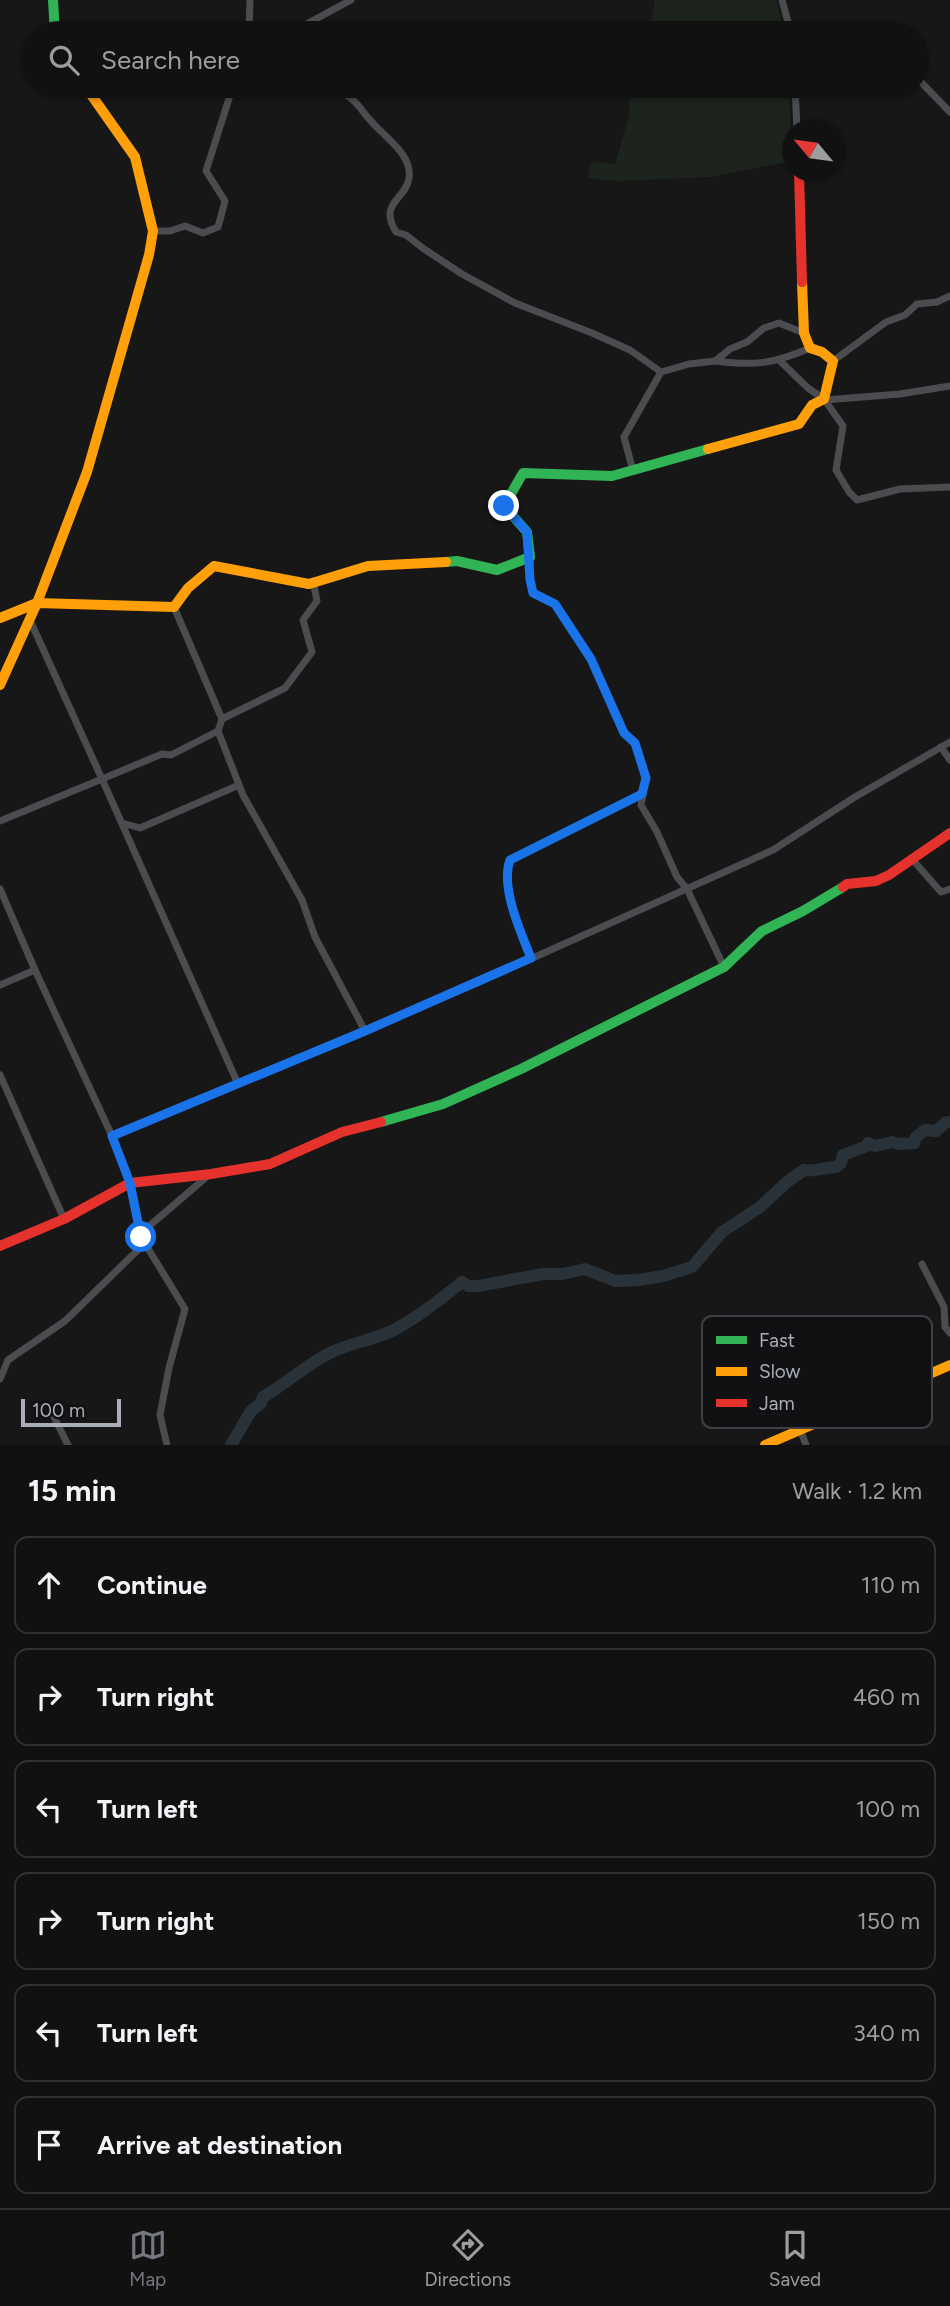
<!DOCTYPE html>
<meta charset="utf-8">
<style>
body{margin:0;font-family:Figtree,sans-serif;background:#1a1a1a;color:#f1f3f6}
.compass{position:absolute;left:782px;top:119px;width:63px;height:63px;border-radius:50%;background:#111;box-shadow:0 2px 5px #0004;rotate:299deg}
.scale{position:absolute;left:21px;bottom:18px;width:100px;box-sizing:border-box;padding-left:7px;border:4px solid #a8adb8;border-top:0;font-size:19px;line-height:24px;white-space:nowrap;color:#a8adb8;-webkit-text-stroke:5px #111113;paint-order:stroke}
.stop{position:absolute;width:21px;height:21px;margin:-16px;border:5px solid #1a73e8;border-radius:50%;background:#fff}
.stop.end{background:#1a73e8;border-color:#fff;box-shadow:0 2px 7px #0008}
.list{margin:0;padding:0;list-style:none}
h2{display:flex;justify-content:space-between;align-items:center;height:91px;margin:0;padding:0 28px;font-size:30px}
h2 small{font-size:23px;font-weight:400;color:#9c9d9f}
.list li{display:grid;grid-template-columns:46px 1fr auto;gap:21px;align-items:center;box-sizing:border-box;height:98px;margin:0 14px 14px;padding:0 14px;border:2px solid #303131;border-radius:14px}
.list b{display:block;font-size:26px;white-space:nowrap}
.list em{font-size:23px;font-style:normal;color:#9c9d9f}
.icon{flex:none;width:38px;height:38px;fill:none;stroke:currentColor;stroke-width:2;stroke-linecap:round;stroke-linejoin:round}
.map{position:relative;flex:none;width:950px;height:1445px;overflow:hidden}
.search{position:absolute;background:#111;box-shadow:0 2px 5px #0004;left:21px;right:21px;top:21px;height:77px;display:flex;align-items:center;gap:18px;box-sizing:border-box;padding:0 24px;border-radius:38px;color:#9c9d9f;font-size:26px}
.sheet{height:763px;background:#111}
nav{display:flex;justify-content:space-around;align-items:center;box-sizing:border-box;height:98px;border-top:2px solid #303131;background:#111;font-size:19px;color:#9c9d9f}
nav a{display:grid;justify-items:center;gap:4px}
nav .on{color:#757880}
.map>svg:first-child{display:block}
</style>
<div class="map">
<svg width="950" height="1445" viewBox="0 0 950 1445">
<rect width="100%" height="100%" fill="#171717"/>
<!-- green -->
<g fill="#1d241e">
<path d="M 655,0 L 776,0 L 785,33 L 649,33 Z"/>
<path d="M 630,86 L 789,86 L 792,161 L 710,177 L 617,181 L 588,178 L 591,162 L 615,164 L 629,117 Z"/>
</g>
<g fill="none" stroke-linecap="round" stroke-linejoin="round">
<!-- river -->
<path stroke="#2a3239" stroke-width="12" d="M 231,1445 L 251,1411 L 261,1403 L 263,1397 C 285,1384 304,1367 326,1355 C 343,1345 363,1342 382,1335 C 406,1327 442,1298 462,1282 L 468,1286 L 478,1286 L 543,1274 L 562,1274 L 585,1269 L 615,1281 L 638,1280 L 663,1276 L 692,1267 L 722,1232 L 760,1207 L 787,1182 L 804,1170 C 818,1172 824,1167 836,1167 L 841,1163 L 843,1155 L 867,1146 L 868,1143 L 875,1146 L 892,1142 L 899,1144 L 914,1143 L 916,1137 L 925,1130 L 936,1131 L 945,1123 L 950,1122"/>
<!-- street -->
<g stroke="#4b4c50" stroke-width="7">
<path d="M 782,0 L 791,33"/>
<path d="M 249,33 L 250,0"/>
<path d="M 290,33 L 351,0"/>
<path d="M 917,78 L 950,112"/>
<path d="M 335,86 C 341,92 350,96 356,103 C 361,108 365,115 370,120 C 383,136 413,154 409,178 C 406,200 378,202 396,232 L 406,235 L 424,249 L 462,274 L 515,303 L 592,333 L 630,350 L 661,372 L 624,437 L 633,471"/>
<path d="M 795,86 L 797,130"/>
<path d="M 153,231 L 170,231 L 185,226 L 203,233 L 218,227 L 225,201 L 206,171 L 233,86"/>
<path d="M 715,361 C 755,366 773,364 810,348"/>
<path d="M 780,361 L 808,388 L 824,399 L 843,426 L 836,470 L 849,492 L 857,500 L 900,489 L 950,487"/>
<path d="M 833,361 L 886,322 L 905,315 L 917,304 L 937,302 L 950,296"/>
<path d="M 661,372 L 689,364 L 715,361 L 730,349 L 747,342 L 764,328 L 779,323 L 804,333"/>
<path d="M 825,400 L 900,394 L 950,386"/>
<path d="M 530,557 L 530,580 L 533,592 L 555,604 L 575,634 L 591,659 L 624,733 L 635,743 L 646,778 L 641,805 L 657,832 L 677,877 L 687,889 L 724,967"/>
<path d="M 29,618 L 102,779 L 162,754 L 171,755 L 218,731 L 222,719 L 174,607"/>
<path d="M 222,719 L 285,688 L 312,652 L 303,620 L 317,601 L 313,581"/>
<path d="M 218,731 L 243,795 L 302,900 L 315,937 L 365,1031"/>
<path d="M 941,747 L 950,760"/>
<path d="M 0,821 L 102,779 L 238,1084"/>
<path d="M 122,823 L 140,828 L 239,785"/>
<path d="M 911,858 L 941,892 L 950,889"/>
<path d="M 0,889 L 35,970 L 112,1136 L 130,1183 L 141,1237 L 185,1309 L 169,1368 L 160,1415 L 167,1445"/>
<path d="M 531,958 C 521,933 500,887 510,860 L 641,794"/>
<path d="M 0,985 L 35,970"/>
<path d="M 0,1075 L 64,1219"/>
<path d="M 112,1136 L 477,983 L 773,850 L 855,797 L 950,742"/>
<path d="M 141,1237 L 148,1227 L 210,1174"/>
<path d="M 922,1264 L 944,1307 L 945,1327 L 950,1333"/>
<path d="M 0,1379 L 8,1360 L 65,1321 L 145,1243"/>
<path d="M 53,1415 L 68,1445"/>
<path d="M 800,1429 L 806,1445"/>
</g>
<!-- fast -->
<g stroke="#30b455" stroke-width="10">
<path d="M 53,0 L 55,33"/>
<path d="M 446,562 L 457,561 L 497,570 L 530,557 L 527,532 L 504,506 L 523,473 L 612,476 L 708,449"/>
<path d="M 381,1122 L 443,1104 L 521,1069 L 724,967 L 762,931 L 803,911 L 843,887"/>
</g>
<!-- slow -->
<g stroke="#ff9f0a" stroke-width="10">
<path d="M 708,449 L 799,424 L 812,405 L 824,399 L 833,361 L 822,352 L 810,348 L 804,333 L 802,282"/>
<path d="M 0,618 L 37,603 L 87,472 L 149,255 L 153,231 L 135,157 L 85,86"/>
<path d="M 0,685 L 37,603 L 174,607 L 188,588 L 214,566 L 309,584 L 368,566 L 446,562"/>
<path d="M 765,1445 L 950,1365"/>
</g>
<!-- jam -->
<g stroke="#e5322d" stroke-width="10">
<path d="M 799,172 L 802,282"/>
<path d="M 843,887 L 847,884 L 876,881 L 889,875 L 950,833"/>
<path d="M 0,1246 L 64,1219 L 130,1183 L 211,1174 L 270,1164 L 342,1132 L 381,1122"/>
</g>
</g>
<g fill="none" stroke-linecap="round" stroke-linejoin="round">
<!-- route -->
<path stroke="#1a73e8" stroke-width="9" d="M 141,1237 L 130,1183 L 112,1136 L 365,1031 L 531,958 C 521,933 500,887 510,860 L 642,794 L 646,778 L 635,743 L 624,733 L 591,659 L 555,604 L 533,593 L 530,580 L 527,532 L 504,506"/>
</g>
<!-- legend -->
<rect x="702" y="1316" width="230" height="112" rx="10" fill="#111113" stroke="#3e4045" stroke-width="2"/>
<rect x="716" y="1336" width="31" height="8" fill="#30b455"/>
<rect x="716" y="1367" width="31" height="9" fill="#ff9f0a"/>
<rect x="716" y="1399" width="31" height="8" fill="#e5322d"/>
<g font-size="19" fill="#a8adb8">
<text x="759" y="1347">Fast</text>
<text x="759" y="1378">Slow</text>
<text x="759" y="1410">Jam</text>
</g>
</svg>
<svg class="compass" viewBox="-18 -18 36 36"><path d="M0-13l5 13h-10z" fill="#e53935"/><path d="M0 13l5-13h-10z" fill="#9c9d9f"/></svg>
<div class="scale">100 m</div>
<div class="stop" style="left:141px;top:1237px"></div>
<div class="stop end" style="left:504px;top:506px"></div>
<div class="search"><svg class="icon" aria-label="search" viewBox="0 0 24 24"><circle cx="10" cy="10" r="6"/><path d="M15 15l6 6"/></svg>Search here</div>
</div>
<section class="sheet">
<h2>15 min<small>Walk · 1.2 km</small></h2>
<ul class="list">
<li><svg class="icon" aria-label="ahead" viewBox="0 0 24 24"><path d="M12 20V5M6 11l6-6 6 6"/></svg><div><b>Continue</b></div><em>110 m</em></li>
<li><svg class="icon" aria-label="right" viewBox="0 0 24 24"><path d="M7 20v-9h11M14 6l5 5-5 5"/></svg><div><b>Turn right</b></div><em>460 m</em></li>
<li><svg class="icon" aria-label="left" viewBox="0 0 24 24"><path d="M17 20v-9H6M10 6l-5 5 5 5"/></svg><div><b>Turn left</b></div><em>100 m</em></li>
<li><svg class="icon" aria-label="right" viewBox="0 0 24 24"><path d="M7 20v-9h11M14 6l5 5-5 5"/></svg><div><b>Turn right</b></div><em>150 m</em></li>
<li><svg class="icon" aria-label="left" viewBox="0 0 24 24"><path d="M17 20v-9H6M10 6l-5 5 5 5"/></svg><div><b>Turn left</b></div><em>340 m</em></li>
<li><svg class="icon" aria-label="arrive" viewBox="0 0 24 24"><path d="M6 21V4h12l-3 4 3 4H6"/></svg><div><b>Arrive at destination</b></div></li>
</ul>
</section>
<nav>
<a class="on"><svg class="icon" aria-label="map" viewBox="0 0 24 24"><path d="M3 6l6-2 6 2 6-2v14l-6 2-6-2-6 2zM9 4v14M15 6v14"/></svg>Map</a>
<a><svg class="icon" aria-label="directions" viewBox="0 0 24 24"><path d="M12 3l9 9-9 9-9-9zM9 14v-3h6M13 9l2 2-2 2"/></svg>Directions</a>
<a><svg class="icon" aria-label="saved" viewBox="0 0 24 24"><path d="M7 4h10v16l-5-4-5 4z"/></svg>Saved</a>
</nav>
